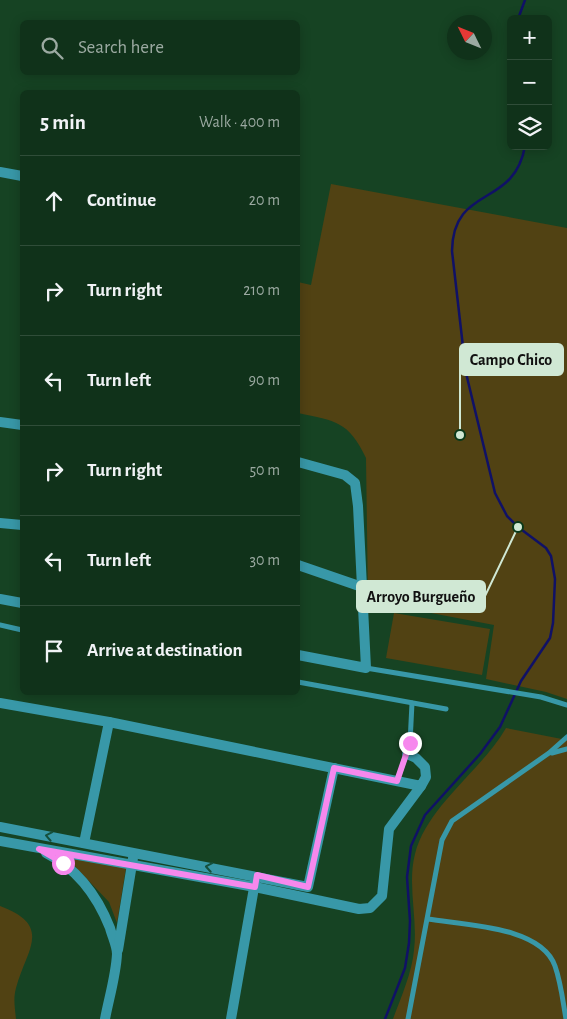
<!DOCTYPE html>
<meta charset="utf-8">
<style>
body{margin:0;font-family:"Alegreya Sans",sans-serif;background:#193a23;color:#f1f3f6}
.controls{position:absolute;right:15px;top:15px;display:grid;overflow:hidden;border-radius:8px;box-shadow:0 2px 12px #0003}
.controls button{width:45px;height:45px;display:grid;place-items:center;padding:0;border:0;border-bottom:1px solid #304d39;background:#10321a;color:#f1f3f6;font:25px sans-serif}
.compass{position:absolute;left:447px;top:15px;width:45px;height:45px;border-radius:50%;background:#10321a;box-shadow:0 2px 12px #0003;rotate:313deg}
.stop{position:absolute;width:15px;height:15px;margin:-11px;border:4px solid #f688ed;border-radius:50%;background:#fff}
.stop.end{background:#f688ed;border-color:#fff;box-shadow:0 1px 5px #0008}
.list{margin:0;padding:0;list-style:none}
h2{display:flex;justify-content:space-between;align-items:center;height:65px;margin:0;padding:0 20px;font-size:21px}
h2 small{font-size:16px;font-weight:400;color:#9caaa2}
.list li{display:grid;grid-template-columns:32px 1fr auto;gap:15px;align-items:center;box-sizing:border-box;height:90px;padding:0 20px;border-top:1px solid #304d39}
.list b{display:block;font-size:19px;white-space:nowrap}
.list em{font-size:16px;font-style:normal;color:#9caaa2}
.icon{flex:none;width:28px;height:28px;fill:none;stroke:currentColor;stroke-width:2;stroke-linecap:round;stroke-linejoin:round}
.map{position:relative;flex:none;width:567px;height:1019px;overflow:hidden}
.search{position:absolute;background:#10321a;box-shadow:0 2px 12px #0003;left:20px;top:20px;width:280px;height:55px;display:flex;align-items:center;gap:12px;box-sizing:border-box;padding:0 18px;border-radius:8px;color:#9caaa2;font-size:19px}
.panel{position:absolute;background:#10321a;box-shadow:0 2px 12px #0003;left:20px;top:90px;width:280px;height:605px;border-radius:8px}
.map>svg:first-child{display:block}
</style>
<div class="map">
<svg width="567" height="1019" viewBox="0 0 567 1019">
<rect width="100%" height="100%" fill="#164323"/>
<!-- green -->
<g fill="#514213">
<path d="M 331,184 L 567,228 L 567,699 L 546,692 L 486,679 L 494,625 L 368,601 L 366,458 C 348,421 336,421 298,413 L 298,282 L 311,285 Z"/>
<path d="M 394,613 L 490,629 L 482,675 L 386,658 Z"/>
<path d="M 506,728 L 567,740 L 567,1019 L 393,1019 C 401,997 412,973 414,950 C 418,919 407,885 415,854 C 427,806 482,770 506,728 Z"/>
<path d="M 67,858 L 126,868 L 117,923 L 109,902 Z"/>
<path d="M 0,906 C 54,926 26,950 16,988 C 13,999 15,1008 16,1019 L 0,1019 Z"/>
</g>
<g fill="none" stroke-linecap="round" stroke-linejoin="round">
<!-- stream -->
<g stroke="#101166" stroke-width="2.5">
<path d="M 518,19 L 525,0"/>
<path d="M 385,1019 L 405,968 L 409,943 L 410,921 L 407,877 L 411,846 L 425,815 L 480,754 L 500,727 L 521,681 L 550,638 L 553,623 L 555,579 L 551,556 L 546,548 L 518,527 L 507,516 L 495,493 L 466,373 L 452,251 C 453,184 514,209 525,146"/>
</g>
<!-- lane -->
<g stroke="#3898a8" stroke-width="5">
<path d="M 0,625 L 22,630"/>
<path d="M 366,668 L 541,697 L 567,705"/>
<path d="M 298,682 L 446,709"/>
<path d="M 552,753 L 567,749"/>
<path d="M 397,781 L 410,743 L 412,703"/>
<path d="M 428,919 C 464,925 541,926 555,966 C 561,983 563,1002 566,1019"/>
<path d="M 408,1019 L 442,840 L 452,821 L 549,753 L 567,737"/>
</g>
<!-- street -->
<g stroke="#3898a8" stroke-width="10">
<path d="M 0,172 L 22,176"/>
<path d="M 0,422 L 22,425"/>
<path d="M 298,462 L 345,475 L 355,483 L 358,506 L 366,668 L 298,655"/>
<path d="M 0,523 L 22,525"/>
<path d="M 298,565 L 362,587"/>
<path d="M 0,599 L 22,603"/>
<path d="M 0,703 L 109,722 L 421,786 L 426,777 L 425,767 L 416,758 L 407,754"/>
<path d="M 0,827 L 308,887 L 334,768"/>
<path d="M 0,841 L 255,887 L 359,909 L 370,908 L 382,896 L 389,829 L 421,786"/>
<path d="M 84,843 L 109,722"/>
<path d="M 46,853 C 78,869 97,895 110,928 C 112,936 117,946 117,954 C 116,975 109,998 105,1019"/>
<path d="M 118,950 L 133,858"/>
<path d="M 231,1019 L 255,882"/>
</g>
</g>
<!-- one-way arrows -->
<defs><path id="oneway-chevron" d="M-2-3.5L2.5 0L-2 3.5" fill="none" stroke-width="1.6" stroke-linecap="round" stroke-linejoin="round" transform="scale(1.25)"/></defs>
<g stroke="#15503d">
<use href="#oneway-chevron" transform="translate(49 836) rotate(-169)"/>
<use href="#oneway-chevron" transform="translate(209 867) rotate(-170)"/>
</g>
<g fill="none" stroke-linecap="round" stroke-linejoin="round">
<!-- route -->
<path stroke="#f688ed" stroke-width="6" d="M 63,863 L 39,849 L 255,887 L 257,875 L 308,887 L 334,768 L 397,781 L 410,743"/>
</g>
<!-- callouts -->
<path fill="none" stroke="#d0e8d4" stroke-width="2" d="M460 435L460 360M518 527L485 596"/>
<g fill="#d0e8d4" stroke="#093819" stroke-width="2">
<circle cx="460" cy="435" r="5"/>
<circle cx="518" cy="527" r="5"/>
</g>
<g fill="#d0e8d4" stroke="#d0e8d4" stroke-width="2">
<rect x="460" y="344" width="103" height="31" rx="5"/>
<rect x="357" y="581" width="128" height="31" rx="5"/>
</g>
<g font-size="16" text-anchor="middle" font-weight="bold" fill="#111">
<text x="511" y="365">Campo Chico</text>
<text x="421" y="602">Arroyo Burgueño</text>
</g>
</svg>
<div class="controls">
<button>+</button>
<button>−</button>
<button><svg class="icon" aria-label="layers" viewBox="0 0 24 24"><path d="M12 4l9 5-9 5-9-5zM3 14l9 5 9-5"/></svg></button>
</div>
<svg class="compass" viewBox="-18 -18 36 36"><path d="M0-13l5 13h-10z" fill="#e53935"/><path d="M0 13l5-13h-10z" fill="#9caaa2"/></svg>
<div class="stop" style="left:63px;top:863px"></div>
<div class="stop end" style="left:410px;top:743px"></div>
<div class="search"><svg class="icon" aria-label="search" viewBox="0 0 24 24"><circle cx="10" cy="10" r="6"/><path d="M15 15l6 6"/></svg>Search here</div>
<section class="panel">
<h2>5 min<small>Walk · 400 m</small></h2>
<ul class="list">
<li><svg class="icon" aria-label="ahead" viewBox="0 0 24 24"><path d="M12 20V5M6 11l6-6 6 6"/></svg><div><b>Continue</b></div><em>20 m</em></li>
<li><svg class="icon" aria-label="right" viewBox="0 0 24 24"><path d="M7 20v-9h11M14 6l5 5-5 5"/></svg><div><b>Turn right</b></div><em>210 m</em></li>
<li><svg class="icon" aria-label="left" viewBox="0 0 24 24"><path d="M17 20v-9H6M10 6l-5 5 5 5"/></svg><div><b>Turn left</b></div><em>90 m</em></li>
<li><svg class="icon" aria-label="right" viewBox="0 0 24 24"><path d="M7 20v-9h11M14 6l5 5-5 5"/></svg><div><b>Turn right</b></div><em>50 m</em></li>
<li><svg class="icon" aria-label="left" viewBox="0 0 24 24"><path d="M17 20v-9H6M10 6l-5 5 5 5"/></svg><div><b>Turn left</b></div><em>30 m</em></li>
<li><svg class="icon" aria-label="arrive" viewBox="0 0 24 24"><path d="M6 21V4h12l-3 4 3 4H6"/></svg><div><b>Arrive at destination</b></div></li>
</ul>
</section>
</div>
